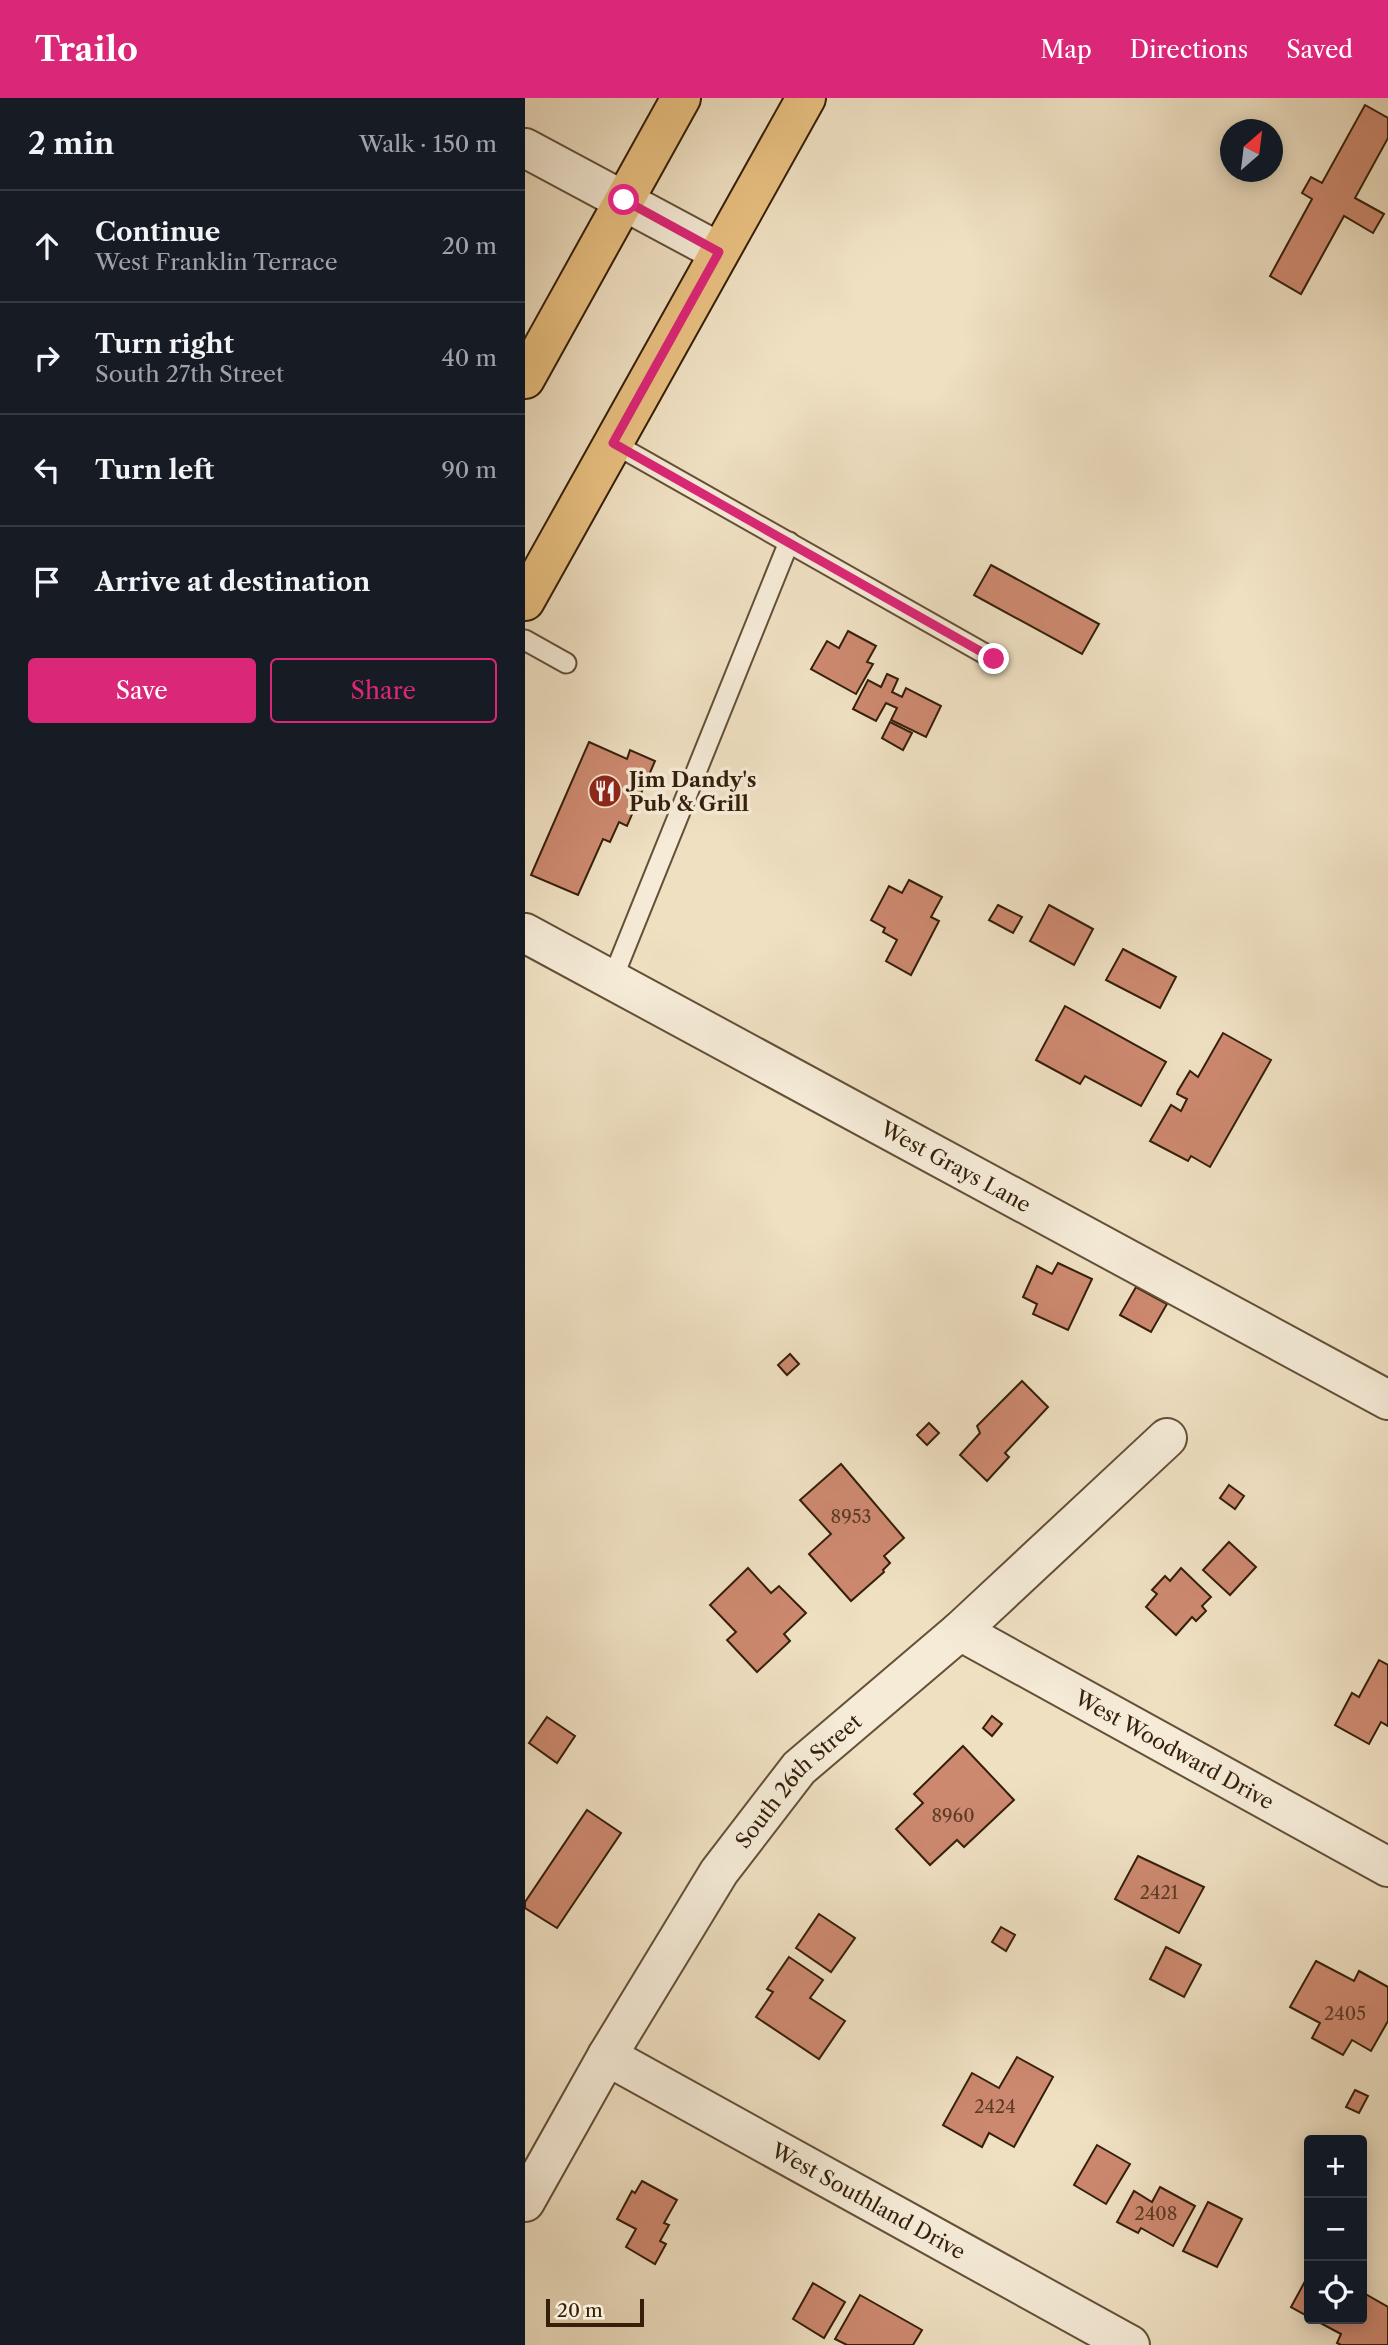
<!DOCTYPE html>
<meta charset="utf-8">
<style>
body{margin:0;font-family:"Libre Caslon Text",serif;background:#20242c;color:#f1f3f6}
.controls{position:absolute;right:21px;bottom:21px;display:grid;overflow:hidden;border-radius:7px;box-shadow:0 4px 18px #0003}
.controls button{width:63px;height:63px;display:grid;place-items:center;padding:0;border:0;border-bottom:2px solid #363941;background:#171b24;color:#f1f3f6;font:35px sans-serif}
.compass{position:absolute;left:695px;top:21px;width:63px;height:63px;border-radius:50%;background:#171b24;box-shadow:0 4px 18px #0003;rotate:28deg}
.scale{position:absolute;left:21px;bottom:18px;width:98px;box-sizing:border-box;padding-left:7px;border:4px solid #351f09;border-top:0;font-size:19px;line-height:24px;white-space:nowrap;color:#351f09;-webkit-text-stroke:5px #f5ebd7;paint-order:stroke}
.stop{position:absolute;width:21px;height:21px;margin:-16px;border:5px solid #db2777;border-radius:50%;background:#fff}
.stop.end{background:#db2777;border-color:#fff;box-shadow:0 2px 7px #0008}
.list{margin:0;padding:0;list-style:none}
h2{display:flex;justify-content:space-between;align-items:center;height:91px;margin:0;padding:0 28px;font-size:30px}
h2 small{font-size:23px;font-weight:400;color:#9ea1a6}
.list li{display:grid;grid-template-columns:46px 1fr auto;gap:21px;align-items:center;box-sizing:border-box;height:112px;padding:0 28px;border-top:2px solid #363941}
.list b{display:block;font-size:26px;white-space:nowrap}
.list p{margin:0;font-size:23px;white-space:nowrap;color:#9ea1a6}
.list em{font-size:23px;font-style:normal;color:#9ea1a6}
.actions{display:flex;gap:14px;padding:21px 28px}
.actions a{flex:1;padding:16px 0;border:2px solid #db2777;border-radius:7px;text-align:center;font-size:24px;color:#db2777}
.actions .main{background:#db2777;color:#fff}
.icon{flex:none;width:38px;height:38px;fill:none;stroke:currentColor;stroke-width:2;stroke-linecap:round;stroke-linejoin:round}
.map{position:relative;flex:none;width:863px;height:2247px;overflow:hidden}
header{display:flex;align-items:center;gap:42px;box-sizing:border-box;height:98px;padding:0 35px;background:#db2777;color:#fff}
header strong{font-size:33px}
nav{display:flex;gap:38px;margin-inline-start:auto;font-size:24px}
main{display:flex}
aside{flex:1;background:#171b24}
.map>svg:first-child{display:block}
</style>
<header>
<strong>Trailo</strong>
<nav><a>Map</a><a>Directions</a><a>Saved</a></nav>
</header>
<main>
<aside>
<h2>2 min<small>Walk · 150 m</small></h2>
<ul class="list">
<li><svg class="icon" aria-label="ahead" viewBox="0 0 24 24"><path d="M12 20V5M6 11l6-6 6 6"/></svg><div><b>Continue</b><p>West Franklin Terrace</p></div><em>20 m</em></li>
<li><svg class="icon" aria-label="right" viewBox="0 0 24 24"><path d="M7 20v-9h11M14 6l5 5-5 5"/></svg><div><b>Turn right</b><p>South 27th Street</p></div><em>40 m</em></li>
<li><svg class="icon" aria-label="left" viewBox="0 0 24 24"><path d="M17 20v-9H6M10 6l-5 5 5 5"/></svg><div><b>Turn left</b></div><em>90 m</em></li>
<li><svg class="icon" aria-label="arrive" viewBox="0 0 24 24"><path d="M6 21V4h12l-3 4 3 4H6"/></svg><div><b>Arrive at destination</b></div></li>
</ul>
<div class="actions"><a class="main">Save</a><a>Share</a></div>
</aside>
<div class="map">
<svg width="863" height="2247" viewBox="0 0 863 2247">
<rect width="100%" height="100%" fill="#efe0c2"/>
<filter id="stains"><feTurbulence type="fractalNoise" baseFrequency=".00286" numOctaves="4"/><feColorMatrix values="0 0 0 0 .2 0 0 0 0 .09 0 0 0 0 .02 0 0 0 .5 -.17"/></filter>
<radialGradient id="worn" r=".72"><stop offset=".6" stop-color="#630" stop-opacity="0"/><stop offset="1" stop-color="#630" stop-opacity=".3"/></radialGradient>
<!-- building -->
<g fill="#cd8970" stroke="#351f09" stroke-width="2">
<path d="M 840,7 L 863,20 L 863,40 L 830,100 L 859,116 L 848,135 L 819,118 L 776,196 L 745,178 L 787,101 L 777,95 L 786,79 L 797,85 Z"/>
<path d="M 466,467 L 574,526 L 557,556 L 449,497 Z"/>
<path d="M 323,533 L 351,548 L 342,564 L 348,566 L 331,596 L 286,571 L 302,543 L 314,550 Z"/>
<path d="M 362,576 L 373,581 L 367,594 L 377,599 L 381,590 L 416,608 L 401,639 L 366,622 L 372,610 L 361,605 L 351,623 L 328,611 L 343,582 L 356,589 Z"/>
<path d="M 365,624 L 387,635 L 378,652 L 357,640 Z"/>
<path d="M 64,644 L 102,661 L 105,652 L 130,663 L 102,728 L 94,724 L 85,744 L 78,741 L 53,797 L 6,777 Z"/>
<path d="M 384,782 L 417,799 L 406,819 L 414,823 L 386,877 L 361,863 L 372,842 L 358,834 L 360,830 L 346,822 L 364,788 L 377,795 Z"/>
<path d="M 473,807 L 497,819 L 488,835 L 464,822 Z"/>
<path d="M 524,807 L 568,831 L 549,867 L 505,843 Z"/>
<path d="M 598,851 L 651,879 L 635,910 L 581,882 Z"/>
<path d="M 540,908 L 641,964 L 616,1008 L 560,978 L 555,986 L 511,962 Z"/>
<path d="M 698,935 L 746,962 L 685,1069 L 666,1058 L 663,1063 L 625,1043 L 646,1007 L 656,1013 L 662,1001 L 652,996 L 653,993 L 665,973 L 673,979 Z"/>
<path d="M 533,1165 L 567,1181 L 543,1232 L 508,1216 L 512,1206 L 498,1199 L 512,1168 L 527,1176 Z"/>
<path d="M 611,1189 L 642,1206 L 626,1234 L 595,1217 Z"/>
<path d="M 265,1256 L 274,1266 L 262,1277 L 253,1267 Z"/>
<path d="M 497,1283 L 523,1309 L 480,1355 L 484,1359 L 462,1383 L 435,1357 L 455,1335 L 452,1328 Z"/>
<path d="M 404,1325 L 414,1335 L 402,1347 L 392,1337 Z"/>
<path d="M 316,1366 L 379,1440 L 359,1458 L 365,1465 L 358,1472 L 359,1474 L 326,1503 L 284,1456 L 306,1436 L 275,1402 Z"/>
<path d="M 704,1387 L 719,1398 L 710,1411 L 695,1400 Z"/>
<path d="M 704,1444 L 731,1469 L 705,1497 L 678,1472 Z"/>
<path d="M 223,1470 L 246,1495 L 254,1488 L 281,1515 L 259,1536 L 265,1543 L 232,1574 L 202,1542 L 211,1534 L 185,1507 Z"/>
<path d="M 656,1470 L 686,1499 L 677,1508 L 681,1513 L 671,1523 L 667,1519 L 651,1537 L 621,1509 L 632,1496 L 627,1492 L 640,1478 L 645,1483 Z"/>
<path d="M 854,1562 L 863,1567 L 863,1628 L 856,1624 L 844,1646 L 810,1627 L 827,1595 L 834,1599 Z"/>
<path d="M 467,1618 L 477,1626 L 467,1638 L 458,1630 Z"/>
<path d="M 22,1619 L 50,1638 L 32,1665 L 4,1645 Z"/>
<path d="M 438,1648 L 489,1702 L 439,1749 L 432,1742 L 405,1767 L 371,1731 L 398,1705 L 389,1696 Z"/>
<path d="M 62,1712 L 96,1735 L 32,1830 L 0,1810 L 0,1804 Z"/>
<path d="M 613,1758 L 679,1789 L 654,1835 L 590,1801 Z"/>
<path d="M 294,1816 L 330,1840 L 306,1874 L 271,1850 Z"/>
<path d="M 476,1829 L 490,1837 L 481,1853 L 467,1844 Z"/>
<path d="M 641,1849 L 676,1867 L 659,1899 L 625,1881 Z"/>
<path d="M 264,1859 L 298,1882 L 285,1900 L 320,1923 L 294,1961 L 231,1919 L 248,1894 L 242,1891 Z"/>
<path d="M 791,1863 L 829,1883 L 834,1873 L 863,1889 L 863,1923 L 846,1953 L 827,1942 L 818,1957 L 787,1940 L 795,1925 L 765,1909 Z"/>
<path d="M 492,1959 L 528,1979 L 489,2049 L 464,2035 L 457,2049 L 418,2027 L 447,1975 L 474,1990 Z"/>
<path d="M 830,1992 L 843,1998 L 834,2015 L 821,2009 Z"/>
<path d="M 572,2047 L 605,2066 L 581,2106 L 549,2087 Z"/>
<path d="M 117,2083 L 152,2102 L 139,2125 L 144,2127 L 135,2143 L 141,2146 L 130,2166 L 101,2149 L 111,2131 L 92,2121 L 107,2093 L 110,2095 Z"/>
<path d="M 635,2089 L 670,2108 L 648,2148 L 616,2130 L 613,2135 L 592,2124 L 609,2093 L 627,2104 Z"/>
<path d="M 683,2104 L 717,2121 L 692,2169 L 658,2153 Z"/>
<path d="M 784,2176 L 784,2219 L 766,2209 Z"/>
<path d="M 288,2185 L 320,2204 L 299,2240 L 268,2221 Z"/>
<path d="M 837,2194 L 863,2209 L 863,2247 L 816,2247 L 812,2245 L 816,2236 L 788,2221 L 837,2221 Z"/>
<path d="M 335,2197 L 397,2232 L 388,2247 L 322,2247 L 310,2241 Z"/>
</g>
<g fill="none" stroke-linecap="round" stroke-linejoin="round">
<defs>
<g id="lane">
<path d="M 88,345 L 469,561"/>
<path d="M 0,542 L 41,565"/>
<path d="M 87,882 L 264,444"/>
</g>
<g id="street">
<path d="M 0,50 L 194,154"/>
<path id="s1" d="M 0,835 L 863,1302"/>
<path id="s2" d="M 435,1533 L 863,1769"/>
<path id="s3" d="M 82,1958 L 605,2247"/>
<path id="s4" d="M 0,2104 L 82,1958 L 194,1774 L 274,1670 L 435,1533 L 642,1340"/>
</g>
<g id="primary">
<path d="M 0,281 L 156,0"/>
<path d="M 0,503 L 281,0"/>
</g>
</defs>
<!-- lane casing -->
<use href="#lane" stroke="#644f37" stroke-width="23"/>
<!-- street casing -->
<use href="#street" stroke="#644f37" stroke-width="42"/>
<!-- primary casing -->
<use href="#primary" stroke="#351f09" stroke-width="42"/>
<!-- lane -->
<use href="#lane" stroke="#f5ebd7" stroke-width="19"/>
<!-- street -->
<use href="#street" stroke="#f5ebd7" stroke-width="38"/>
<!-- primary -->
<use href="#primary" stroke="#e8c081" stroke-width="38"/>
</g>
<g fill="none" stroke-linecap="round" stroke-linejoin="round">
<!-- route -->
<path stroke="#db2777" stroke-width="9" d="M 99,102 L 194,154 L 88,345 L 469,561"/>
</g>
<!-- icons -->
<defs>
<symbol id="restaurant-disc" viewBox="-11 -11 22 22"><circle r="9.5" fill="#8f2418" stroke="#f5ebd7"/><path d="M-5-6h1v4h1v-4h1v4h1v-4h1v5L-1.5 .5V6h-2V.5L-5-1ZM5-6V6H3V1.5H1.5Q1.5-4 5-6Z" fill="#fff"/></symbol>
</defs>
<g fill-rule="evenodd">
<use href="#restaurant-disc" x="61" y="674" width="38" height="38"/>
</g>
<g text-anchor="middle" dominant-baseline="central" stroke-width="7" stroke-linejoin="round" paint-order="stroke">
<!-- number labels -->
<g font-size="18" fill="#5b3a23">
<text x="326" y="1419">8953</text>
<text x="428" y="1718">8960</text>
<text x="634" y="1795">2421</text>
<text x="820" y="1916">2405</text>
<text x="470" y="2009">2424</text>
<text x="631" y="2116">2408</text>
</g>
<!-- poi labels -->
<g font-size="21" font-weight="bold" fill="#351f09" stroke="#f5ebd7" text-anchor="start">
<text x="104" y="681">Jim Dandy's<tspan x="104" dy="24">Pub &amp; Grill</tspan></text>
</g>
<!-- street labels -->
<g font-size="21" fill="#351f09" stroke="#f5ebd7">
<text stroke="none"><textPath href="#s1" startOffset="490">West Grays Lane</textPath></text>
<text stroke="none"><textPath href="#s2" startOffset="245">West Woodward Drive</textPath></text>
<text stroke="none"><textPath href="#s4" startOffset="504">South 26th Street</textPath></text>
<text stroke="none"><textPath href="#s3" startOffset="299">West Southland Drive</textPath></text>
</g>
</g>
<rect width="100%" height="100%" filter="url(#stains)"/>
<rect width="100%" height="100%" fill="url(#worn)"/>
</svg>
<div class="controls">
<button>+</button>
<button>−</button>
<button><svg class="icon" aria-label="locate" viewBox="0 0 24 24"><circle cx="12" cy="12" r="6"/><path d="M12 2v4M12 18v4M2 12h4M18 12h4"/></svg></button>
</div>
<svg class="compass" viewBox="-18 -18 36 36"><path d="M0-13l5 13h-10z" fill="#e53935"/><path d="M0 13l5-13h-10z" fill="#9ea1a6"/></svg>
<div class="scale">20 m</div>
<div class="stop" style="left:99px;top:102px"></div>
<div class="stop end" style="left:469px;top:561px"></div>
</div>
</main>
